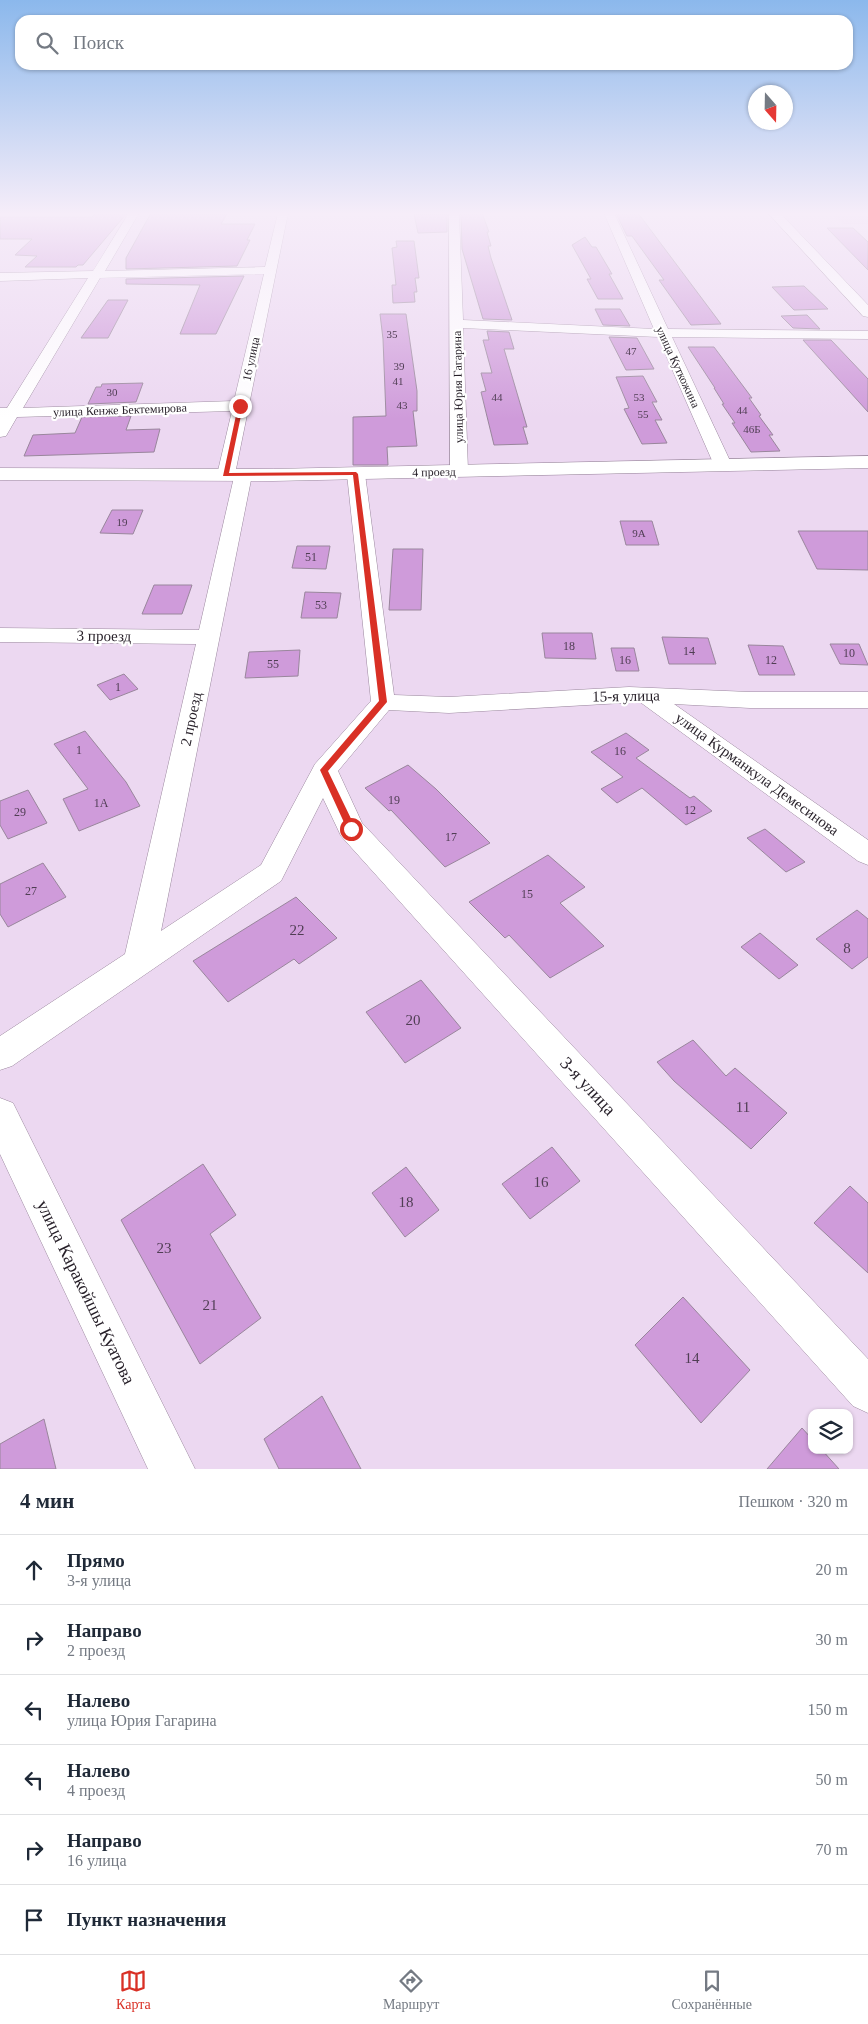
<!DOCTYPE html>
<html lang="ru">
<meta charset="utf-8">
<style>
body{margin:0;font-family:"Times New Roman",serif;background:#f2f2f3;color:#1f2937}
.controls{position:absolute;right:15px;bottom:15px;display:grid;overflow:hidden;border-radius:10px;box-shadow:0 1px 4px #0004}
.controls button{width:45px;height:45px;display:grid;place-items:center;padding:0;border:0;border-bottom:1px solid #e0e1e3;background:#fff;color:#1f2937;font:25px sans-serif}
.compass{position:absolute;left:748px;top:85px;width:45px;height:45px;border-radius:50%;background:#fff;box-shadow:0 1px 4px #0004;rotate:160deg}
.stop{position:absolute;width:15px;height:15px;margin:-11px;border:4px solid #d93025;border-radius:50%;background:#fff}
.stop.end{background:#d93025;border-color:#fff;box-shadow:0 1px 5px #0008}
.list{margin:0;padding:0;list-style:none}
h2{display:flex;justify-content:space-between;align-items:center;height:65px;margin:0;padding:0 20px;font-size:21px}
h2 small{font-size:16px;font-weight:400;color:#747a83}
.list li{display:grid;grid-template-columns:32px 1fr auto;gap:15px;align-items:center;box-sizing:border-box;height:70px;padding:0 20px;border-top:1px solid #e0e1e3}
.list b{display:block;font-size:19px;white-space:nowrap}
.list p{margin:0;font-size:16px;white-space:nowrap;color:#747a83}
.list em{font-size:16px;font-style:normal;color:#747a83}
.icon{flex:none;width:28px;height:28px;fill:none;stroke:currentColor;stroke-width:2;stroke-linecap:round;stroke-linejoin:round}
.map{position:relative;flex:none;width:868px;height:1469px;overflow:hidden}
.search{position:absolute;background:#fff;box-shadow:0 1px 4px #0004;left:15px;right:15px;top:15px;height:55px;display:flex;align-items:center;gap:12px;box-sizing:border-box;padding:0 18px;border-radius:15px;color:#747a83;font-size:19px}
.sheet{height:485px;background:#fff}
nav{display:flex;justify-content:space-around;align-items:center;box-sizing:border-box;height:70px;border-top:1px solid #e0e1e3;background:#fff;font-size:14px;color:#747a83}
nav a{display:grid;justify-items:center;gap:2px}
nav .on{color:#d93025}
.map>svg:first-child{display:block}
</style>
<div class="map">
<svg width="868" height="1469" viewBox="0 0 868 1469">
<rect width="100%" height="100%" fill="#ecd8f1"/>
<!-- built -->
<path fill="#e4cae9" d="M 832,213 L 868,213 L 868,224 L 843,224 Z"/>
<!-- building -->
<g fill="#cf9bda" stroke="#99869c">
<path d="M 96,213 L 127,213 L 83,265 L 78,265 L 76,267 L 25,267 L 37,256 L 15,255 L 32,239 L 0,239 L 0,217 L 92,217 Z"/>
<path d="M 151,213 L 227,214 L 221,224 L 255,224 L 247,240 L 250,240 L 237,266 L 126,269 L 126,258 Z"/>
<path d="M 461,213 L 482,213 L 489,232 L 487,232 L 491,246 L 488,246 L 491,258 L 512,320 L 483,319 L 462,249 Z"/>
<path d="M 616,213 L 638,213 L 721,324 L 691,325 L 659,280 L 664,280 L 632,236 L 627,236 Z"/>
<path d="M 414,214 L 447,214 L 447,232 L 418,233 Z"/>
<path d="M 827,228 L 853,228 L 868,242 L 868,270 Z"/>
<path d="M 585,237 L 592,247 L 596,247 L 612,274 L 609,274 L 623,299 L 598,299 L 587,279 L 591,279 L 572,245 Z"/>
<path d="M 396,241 L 414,241 L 419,278 L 415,278 L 417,292 L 414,292 L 415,302 L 393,303 L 392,285 L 396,285 L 392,248 L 397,247 Z"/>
<path d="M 244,276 L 216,334 L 180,334 L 200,285 L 126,284 L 126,279 Z"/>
<path d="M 804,286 L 828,309 L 794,310 L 772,287 Z"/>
<path d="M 108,300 L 128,300 L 108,338 L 81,338 Z"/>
<path d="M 595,309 L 620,309 L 630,326 L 603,325 Z"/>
<path d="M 380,314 L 406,314 L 417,391 L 417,411 L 413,411 L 417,446 L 387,447 L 388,465 L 353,465 L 353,417 L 386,416 L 383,339 Z"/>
<path d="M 807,315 L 820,329 L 793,328 L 781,316 Z"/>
<path d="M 487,331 L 509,332 L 514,349 L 504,349 L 527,427 L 523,427 L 528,444 L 494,445 L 481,392 L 486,391 L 481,373 L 492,373 L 483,340 L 489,340 Z"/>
<path d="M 609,337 L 637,338 L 654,369 L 626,370 Z"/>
<path d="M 803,340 L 831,340 L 868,379 L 868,412 Z"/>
<path d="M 688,347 L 714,347 L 752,398 L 749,398 L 761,415 L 759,416 L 773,435 L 769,435 L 780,451 L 751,452 L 732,423 L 735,423 L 722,404 L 724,404 L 714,388 L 715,388 Z"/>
<path d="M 643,376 L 657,402 L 652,402 L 662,420 L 655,420 L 667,443 L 642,444 L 624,409 L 629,408 L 616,377 Z"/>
<path d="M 143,383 L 136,402 L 88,404 L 96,387 L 101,387 L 102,384 Z"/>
<path d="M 131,416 L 126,430 L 160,429 L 154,452 L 24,456 L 33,435 L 75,433 L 82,417 Z"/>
<path d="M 112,510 L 143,510 L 133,534 L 100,533 Z"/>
<path d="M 620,521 L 652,521 L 659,545 L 626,545 Z"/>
<path d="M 798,531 L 868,531 L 868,570 L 817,569 Z"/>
<path d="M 297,546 L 330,546 L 326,569 L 292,568 Z"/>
<path d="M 393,549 L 423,549 L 421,610 L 389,610 Z"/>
<path d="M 154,585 L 192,585 L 182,614 L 142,614 Z"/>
<path d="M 305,592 L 341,593 L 337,618 L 301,618 Z"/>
<path d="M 542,633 L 592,633 L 596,659 L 545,658 Z"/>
<path d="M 662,637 L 708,638 L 716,664 L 669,664 Z"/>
<path d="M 830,644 L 859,644 L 868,665 L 840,664 Z"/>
<path d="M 748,645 L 783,646 L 795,675 L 759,675 Z"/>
<path d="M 611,648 L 634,648 L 639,671 L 616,671 Z"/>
<path d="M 300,650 L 298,676 L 245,678 L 249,652 Z"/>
<path d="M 124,674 L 138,689 L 110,700 L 97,685 Z"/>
<path d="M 85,731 L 126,782 L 140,806 L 79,831 L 63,799 L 88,789 L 54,744 Z"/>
<path d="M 626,733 L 649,750 L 636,758 L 690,798 L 694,796 L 712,811 L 686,825 L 642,788 L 617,803 L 601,789 L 623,777 L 591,752 Z"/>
<path d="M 408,765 L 436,789 L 490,843 L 445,867 L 391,810 L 389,811 L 365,788 Z"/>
<path d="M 28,790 L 47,823 L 8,839 L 0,825 L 0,801 Z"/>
<path d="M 765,829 L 805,862 L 786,872 L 747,838 Z"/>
<path d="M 548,855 L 585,887 L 560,903 L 604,946 L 550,978 L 509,935 L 505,938 L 469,902 Z"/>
<path d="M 43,863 L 66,897 L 8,927 L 0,914 L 0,884 Z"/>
<path d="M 296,897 L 337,938 L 299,964 L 294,959 L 228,1002 L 193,961 Z"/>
<path d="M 857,910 L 868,919 L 868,957 L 852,969 L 816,939 Z"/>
<path d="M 760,933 L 798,965 L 779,979 L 741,947 Z"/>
<path d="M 421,980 L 461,1028 L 405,1063 L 366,1012 Z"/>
<path d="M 693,1040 L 726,1076 L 735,1068 L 787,1113 L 751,1149 L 674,1081 L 657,1062 Z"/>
<path d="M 552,1147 L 580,1181 L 530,1219 L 502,1184 Z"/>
<path d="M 203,1164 L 236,1215 L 210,1234 L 261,1318 L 200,1364 L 121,1220 Z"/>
<path d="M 406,1167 L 439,1210 L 405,1237 L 372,1193 Z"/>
<path d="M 850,1186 L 868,1203 L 868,1273 L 814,1223 Z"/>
<path d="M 683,1297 L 750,1370 L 701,1423 L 635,1345 Z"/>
<path d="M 322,1396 L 361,1469 L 279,1469 L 264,1439 Z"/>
<path d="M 44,1419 L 56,1469 L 0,1469 L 0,1444 Z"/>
<path d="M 802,1428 L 812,1439 L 812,1450 L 822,1450 L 839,1469 L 767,1469 Z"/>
</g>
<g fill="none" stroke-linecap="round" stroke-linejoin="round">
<defs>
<g id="street">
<path d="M 129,213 L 139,213 L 105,271 L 265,267 L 278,213 L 288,213 L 235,474 L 243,470 L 249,471 L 252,475 L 161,931 L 261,865 L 315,764 L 371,701 L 347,474 L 350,470 L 356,469 L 362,470 L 365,474 L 394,695 L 449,697 L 629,687 L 750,692 L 868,692 L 868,708 L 750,708 L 674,704 L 868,840 L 868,865 L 858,861 L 640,702 L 449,713 L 389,710 L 338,771 L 362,823 L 868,1359 L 868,1413 L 853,1406 L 341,836 L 323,798 L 281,881 L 12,1066 L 0,1070 L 0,1036 L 125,954 L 196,644 L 0,642 L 0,628 L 199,630 L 234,477 L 226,480 L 220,479 L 217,475 L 232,411 L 17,417 L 6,436 L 0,437 L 0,408 L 7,408 L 88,278 L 0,281 L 0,273 L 93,271 ZM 264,274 L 234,401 L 23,408 L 100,278 Z"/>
<path d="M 449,213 L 459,213 L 463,320 L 654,329 L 604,213 L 614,213 L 668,329 L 868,331 L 868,339 L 672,337 L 732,465 L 729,469 L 723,470 L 717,469 L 714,465 L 658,337 L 463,328 L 468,471 L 465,475 L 459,476 L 453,475 L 450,471 Z"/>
<path d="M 0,1098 L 13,1103 L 195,1469 L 148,1469 L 0,1154 Z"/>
</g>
<g id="secondary">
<path d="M 768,213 L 780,213 L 868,305 L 868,317 L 863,316 Z"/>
<path d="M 868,456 L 868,468 L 273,481 L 0,480 L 0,468 L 273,469 Z"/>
</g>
</defs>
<!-- street casing -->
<use href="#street" stroke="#9b889e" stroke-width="1"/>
<!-- secondary casing -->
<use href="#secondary" stroke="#9b889e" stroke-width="1"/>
<!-- street -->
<use href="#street" fill="#fff" fill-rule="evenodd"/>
<!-- secondary -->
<use href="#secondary" fill="#fff" fill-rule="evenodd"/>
</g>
<!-- sky -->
<linearGradient id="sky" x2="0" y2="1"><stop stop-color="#8bb8ec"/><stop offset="0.51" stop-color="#f6edf9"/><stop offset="1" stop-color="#f6edf9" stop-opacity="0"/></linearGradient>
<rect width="868" height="419" fill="url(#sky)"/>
<!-- route -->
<path fill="#d93025" d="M 240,405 L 243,406 L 229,473 L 356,472 L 358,474 L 387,702 L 328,771 L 356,829 L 351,832 L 347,829 L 320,770 L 379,701 L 353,475 L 223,476 L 238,406 Z"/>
<g text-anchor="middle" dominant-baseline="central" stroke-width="4.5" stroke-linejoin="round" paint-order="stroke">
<!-- far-number labels -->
<g font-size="11" fill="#503e54">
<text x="392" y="334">35</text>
<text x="631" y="351">47</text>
<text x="399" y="366">39</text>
<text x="398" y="381">41</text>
<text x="112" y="392">30</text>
<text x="497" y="397">44</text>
<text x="639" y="397">53</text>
<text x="402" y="405">43</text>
<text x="742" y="410">44</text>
<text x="643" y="414">55</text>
<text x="752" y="429">46Б</text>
<text x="122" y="522">19</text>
<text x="639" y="533">9А</text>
</g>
<!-- far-street labels -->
<g font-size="12" fill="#261f28" stroke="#fff">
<text transform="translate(251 359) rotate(-78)">16 улица</text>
<text transform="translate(678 367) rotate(65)">улица Куткожина</text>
<text transform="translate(458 387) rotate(-91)">улица Юрия Гагарина</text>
<text transform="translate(120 410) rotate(-2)">улица Кенже Бектемирова</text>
<text transform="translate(434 472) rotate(-1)">4 проезд</text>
</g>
<!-- number labels -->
<g font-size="12" fill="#503e54">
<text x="311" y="557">51</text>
<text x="321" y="605">53</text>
<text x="569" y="646">18</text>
<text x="689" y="651">14</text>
<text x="849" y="653">10</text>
<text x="625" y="660">16</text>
<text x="771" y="660">12</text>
<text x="273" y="664">55</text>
<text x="118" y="687">1</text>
<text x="79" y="750">1</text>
<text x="620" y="751">16</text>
<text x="394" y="800">19</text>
<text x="101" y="803">1А</text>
<text x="690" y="810">12</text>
<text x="20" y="812">29</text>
<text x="451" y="837">17</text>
<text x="31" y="891">27</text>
<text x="527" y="894">15</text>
</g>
<!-- street labels -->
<g font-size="15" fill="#261f28" stroke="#fff">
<text transform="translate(104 636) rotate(1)">3 проезд</text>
<text transform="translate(626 696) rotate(-1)">15-я улица</text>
<text transform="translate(191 719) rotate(-78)">2 проезд</text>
<text transform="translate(757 774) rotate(36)">улица Курманкула Демесинова</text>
</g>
<!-- near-number labels -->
<g font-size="15" fill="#503e54">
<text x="297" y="930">22</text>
<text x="847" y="948">8</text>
<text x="413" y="1020">20</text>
<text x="743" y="1107">11</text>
<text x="541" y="1182">16</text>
<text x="406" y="1202">18</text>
<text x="164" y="1248">23</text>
<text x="210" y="1305">21</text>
<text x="692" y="1358">14</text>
</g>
<!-- near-street labels -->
<g font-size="18" fill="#261f28" stroke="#fff">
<text transform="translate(588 1086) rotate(47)">3-я улица</text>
<text transform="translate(86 1292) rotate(64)">улица Каракойшы Куатова</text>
</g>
</g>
</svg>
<div class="controls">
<button><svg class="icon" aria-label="layers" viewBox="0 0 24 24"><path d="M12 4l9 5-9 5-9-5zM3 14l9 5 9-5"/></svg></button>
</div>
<svg class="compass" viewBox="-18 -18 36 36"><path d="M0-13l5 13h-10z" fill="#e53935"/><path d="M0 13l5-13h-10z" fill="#747a83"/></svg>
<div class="stop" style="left:351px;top:829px"></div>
<div class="stop end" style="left:240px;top:406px"></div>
<div class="search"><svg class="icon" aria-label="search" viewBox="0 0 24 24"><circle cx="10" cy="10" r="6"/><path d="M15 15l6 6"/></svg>Поиск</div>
</div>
<section class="sheet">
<h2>4 мин<small>Пешком · 320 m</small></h2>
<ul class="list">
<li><svg class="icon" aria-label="ahead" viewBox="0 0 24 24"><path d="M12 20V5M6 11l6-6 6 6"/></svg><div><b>Прямо</b><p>3-я улица</p></div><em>20 m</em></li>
<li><svg class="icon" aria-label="right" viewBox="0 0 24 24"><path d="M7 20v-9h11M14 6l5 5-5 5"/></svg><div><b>Направо</b><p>2 проезд</p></div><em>30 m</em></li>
<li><svg class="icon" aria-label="left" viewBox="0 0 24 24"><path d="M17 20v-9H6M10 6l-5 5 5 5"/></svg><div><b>Налево</b><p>улица Юрия Гагарина</p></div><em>150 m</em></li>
<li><svg class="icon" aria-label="left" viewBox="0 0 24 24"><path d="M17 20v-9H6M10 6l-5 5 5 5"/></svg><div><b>Налево</b><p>4 проезд</p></div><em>50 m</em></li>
<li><svg class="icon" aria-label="right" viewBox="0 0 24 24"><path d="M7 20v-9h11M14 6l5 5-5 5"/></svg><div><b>Направо</b><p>16 улица</p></div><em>70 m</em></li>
<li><svg class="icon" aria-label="arrive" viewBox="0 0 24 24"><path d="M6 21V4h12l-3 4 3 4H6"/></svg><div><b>Пункт назначения</b></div></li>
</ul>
</section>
<nav>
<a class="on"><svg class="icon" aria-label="map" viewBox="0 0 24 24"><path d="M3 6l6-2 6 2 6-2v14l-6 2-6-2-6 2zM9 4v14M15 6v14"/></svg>Карта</a>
<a><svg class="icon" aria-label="directions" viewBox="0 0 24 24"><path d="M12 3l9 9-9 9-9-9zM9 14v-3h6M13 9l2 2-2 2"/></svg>Маршрут</a>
<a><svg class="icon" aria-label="saved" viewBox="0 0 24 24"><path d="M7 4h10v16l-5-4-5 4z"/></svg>Сохранённые</a>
</nav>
